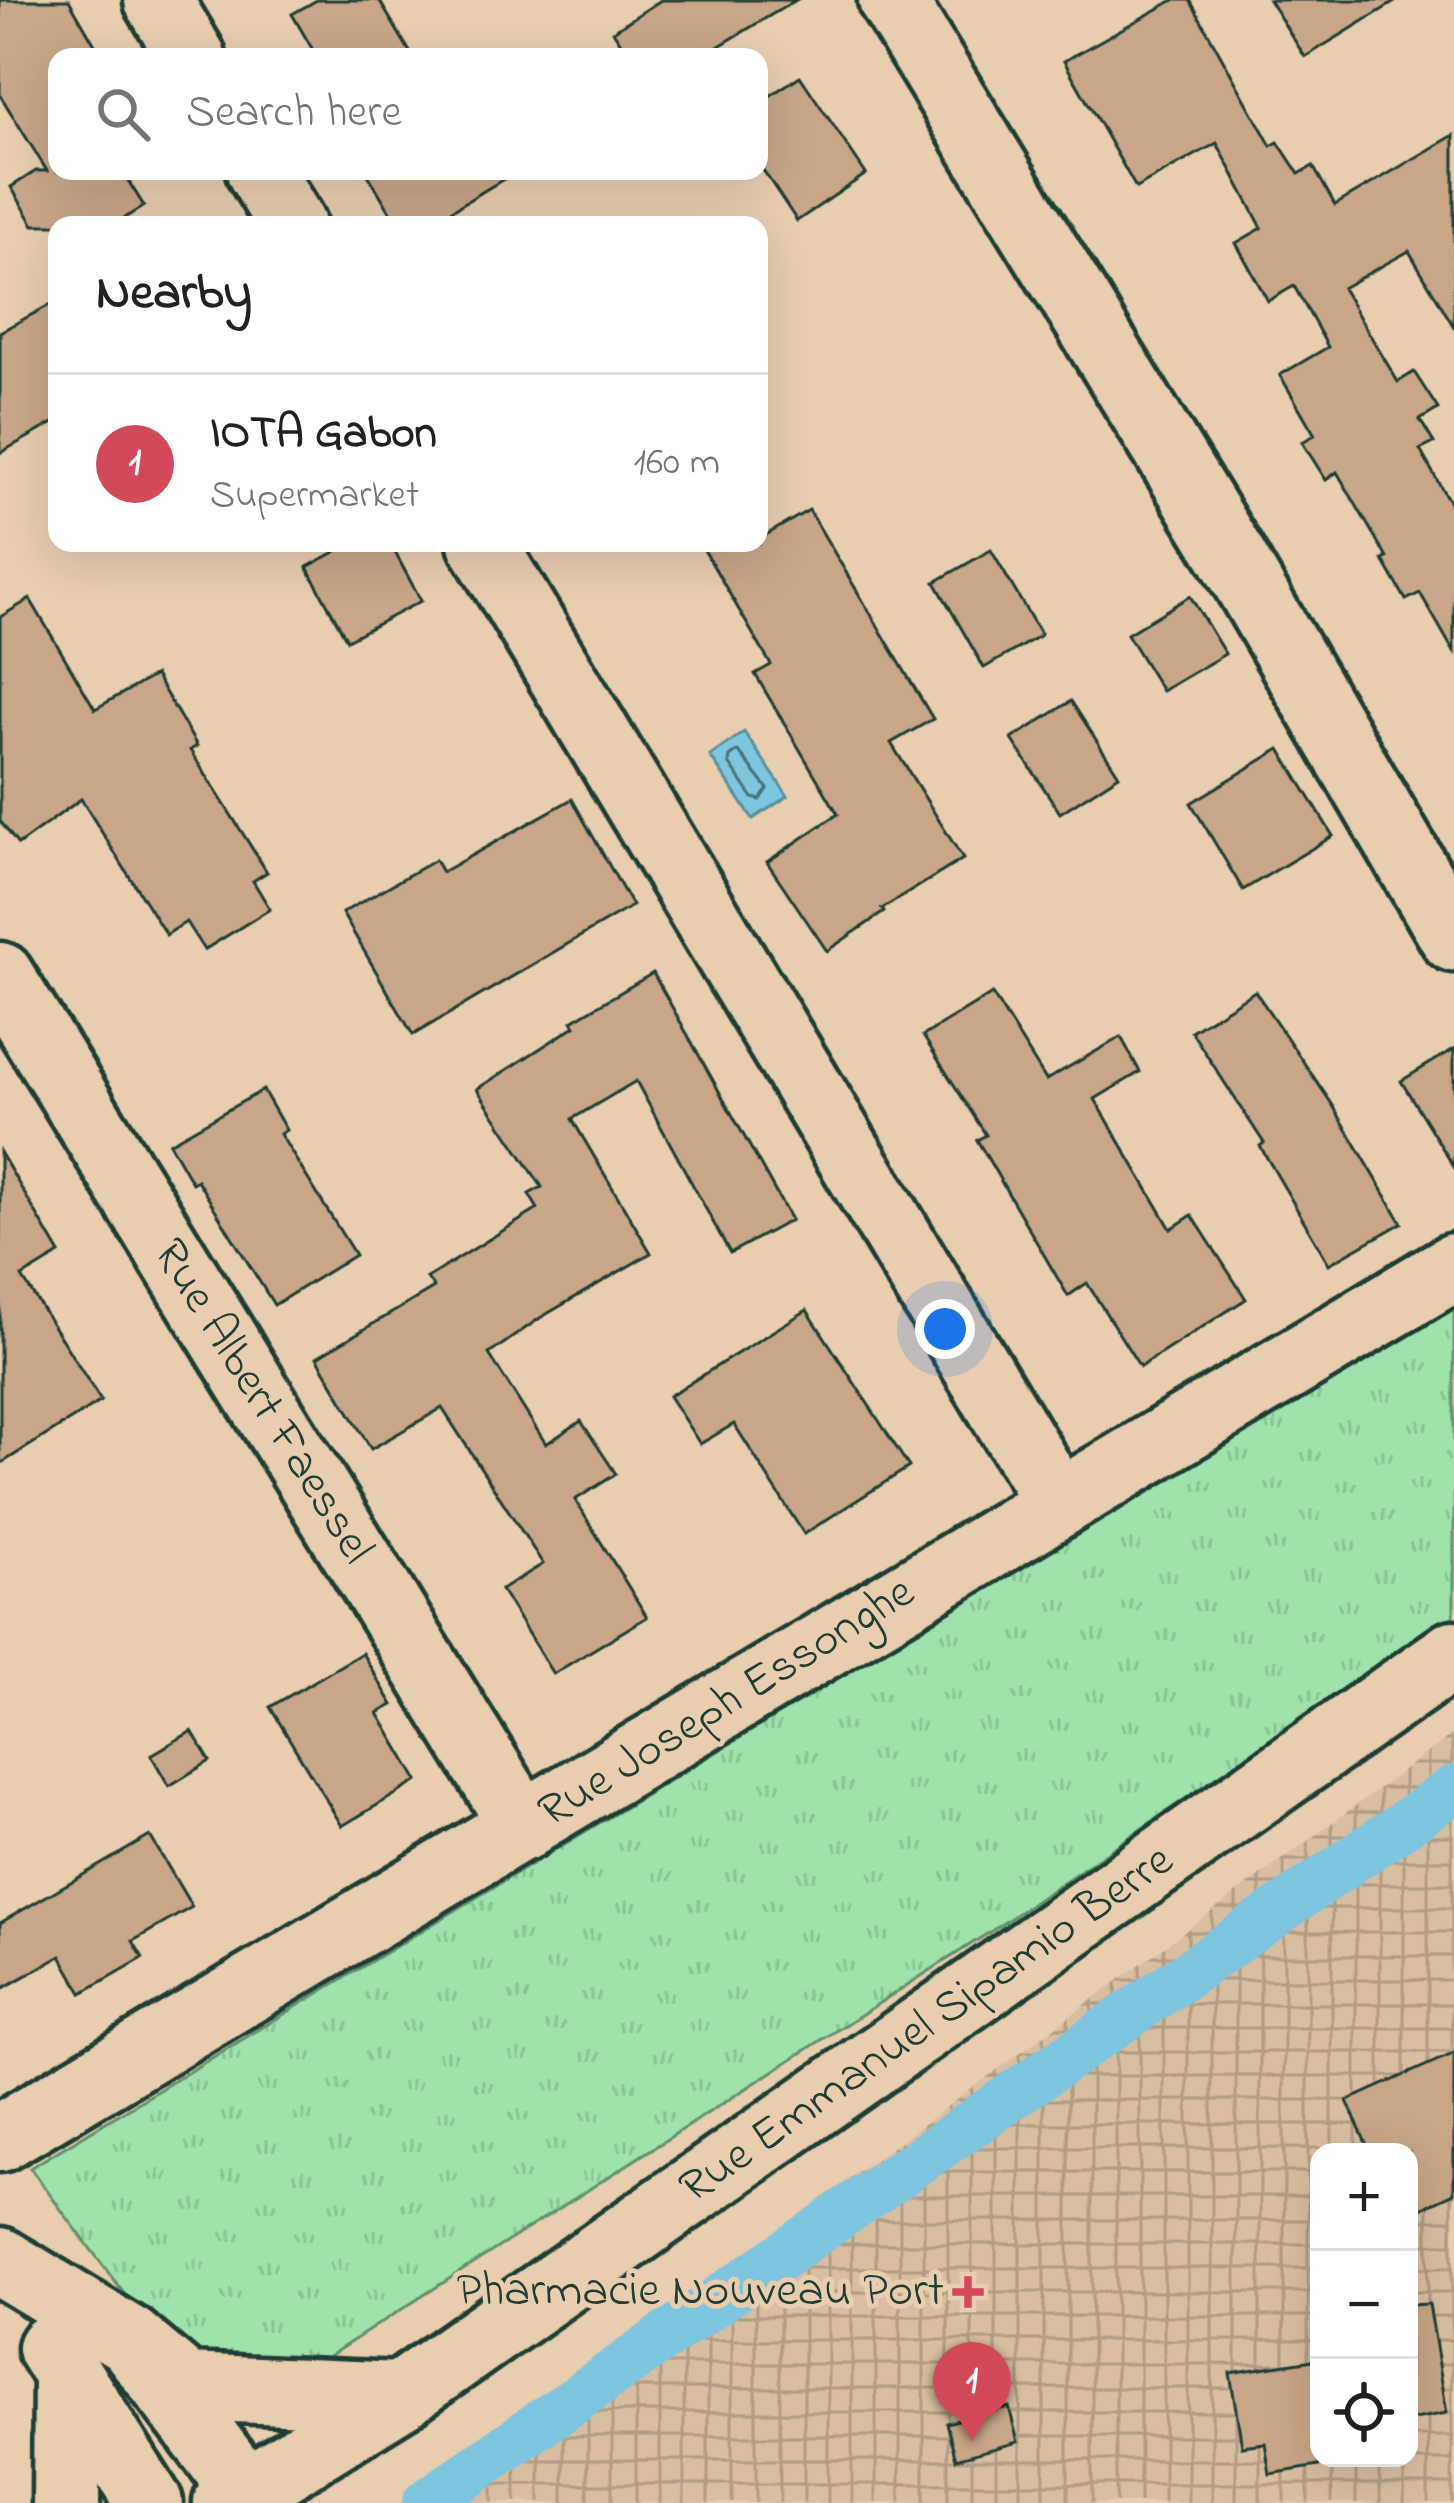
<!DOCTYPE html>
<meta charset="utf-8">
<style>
body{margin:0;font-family:"Indie Flower",sans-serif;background:#f6f6f6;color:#202124}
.controls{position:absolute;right:36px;bottom:36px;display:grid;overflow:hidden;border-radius:24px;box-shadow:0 12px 48px #0002}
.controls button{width:108px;height:108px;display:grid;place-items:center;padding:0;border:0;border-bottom:3px solid #e0e0e0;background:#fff;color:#202124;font:60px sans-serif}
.you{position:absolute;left:945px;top:1329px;width:42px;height:42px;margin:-30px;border:9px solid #fff;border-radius:50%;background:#1a73e8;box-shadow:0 0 0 18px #1a73e833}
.badge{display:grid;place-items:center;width:78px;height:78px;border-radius:50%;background:#d1495b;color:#fff;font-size:39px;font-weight:700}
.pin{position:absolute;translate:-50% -99px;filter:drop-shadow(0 3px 6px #0008)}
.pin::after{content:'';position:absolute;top:63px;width:42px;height:36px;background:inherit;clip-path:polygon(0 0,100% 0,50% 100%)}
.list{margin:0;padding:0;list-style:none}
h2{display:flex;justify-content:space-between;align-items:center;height:156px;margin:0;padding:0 48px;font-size:51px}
h2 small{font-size:39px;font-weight:400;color:#757577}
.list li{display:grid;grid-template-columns:78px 1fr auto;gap:36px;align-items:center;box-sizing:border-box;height:180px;padding:0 48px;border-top:3px solid #e0e0e0}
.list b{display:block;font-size:45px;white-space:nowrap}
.list p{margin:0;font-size:39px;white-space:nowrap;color:#757577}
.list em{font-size:39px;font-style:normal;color:#757577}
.icon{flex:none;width:66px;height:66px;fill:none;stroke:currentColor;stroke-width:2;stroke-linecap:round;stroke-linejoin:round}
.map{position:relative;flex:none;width:1454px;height:2503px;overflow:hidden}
.search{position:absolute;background:#fff;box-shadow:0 12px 48px #0002;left:48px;top:48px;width:720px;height:132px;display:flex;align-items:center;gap:30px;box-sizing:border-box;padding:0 42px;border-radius:24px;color:#757577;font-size:45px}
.panel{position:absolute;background:#fff;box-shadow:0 12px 48px #0002;left:48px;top:216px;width:720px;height:336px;border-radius:24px}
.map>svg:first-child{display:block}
</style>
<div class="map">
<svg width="1454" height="2503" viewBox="0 0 1454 2503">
<defs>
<pattern id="industrial-grid" width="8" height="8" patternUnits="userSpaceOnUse" patternTransform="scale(3)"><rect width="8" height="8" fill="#dabea1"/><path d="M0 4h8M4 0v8" fill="none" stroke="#b09c84"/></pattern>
<pattern id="grass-tufts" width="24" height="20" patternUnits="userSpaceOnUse" patternTransform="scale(3)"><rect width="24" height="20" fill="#a0e2ac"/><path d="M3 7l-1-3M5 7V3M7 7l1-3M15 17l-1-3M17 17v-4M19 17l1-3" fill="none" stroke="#89c395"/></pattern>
</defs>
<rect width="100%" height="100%" fill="#e8cdaf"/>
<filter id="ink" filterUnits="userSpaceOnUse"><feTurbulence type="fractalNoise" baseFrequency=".00833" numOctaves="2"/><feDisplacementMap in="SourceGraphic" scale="24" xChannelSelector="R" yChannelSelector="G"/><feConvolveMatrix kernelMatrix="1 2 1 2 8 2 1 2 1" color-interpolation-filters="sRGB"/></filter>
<g filter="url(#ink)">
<!-- industrial -->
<path fill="url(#industrial-grid)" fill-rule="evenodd" d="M 1454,1733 L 1454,2503 L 409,2503 ZM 1319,2152 L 1409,2152 L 1409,2458 L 1319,2458 Z"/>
<!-- grass -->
<path fill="url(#grass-tufts)" stroke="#609070" stroke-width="3" d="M 1454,1305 L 1454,1616 L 990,1932 L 318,2363 L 167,2351 L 30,2168 Z"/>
<!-- water -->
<path fill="#7ec5df" stroke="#588f9b" stroke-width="3" d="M 744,732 L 788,796 L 753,819 L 710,756 Z"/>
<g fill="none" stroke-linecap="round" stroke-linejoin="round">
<!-- shore -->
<path stroke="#457378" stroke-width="3" d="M 738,751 L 768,789 L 760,800 L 753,798 L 729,763 L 730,757 Z"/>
<!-- canal -->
<path stroke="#7ec5df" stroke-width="48" d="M 426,2503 L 1454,1789"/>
</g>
<!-- building -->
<g fill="#c8a687" stroke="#1f3d34" stroke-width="3">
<path d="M 0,0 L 69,0 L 95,45 L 73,57 L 57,57 L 57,171 L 122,171 L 144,206 L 113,225 L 34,225 L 11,187 L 36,171 L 47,171 L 0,95 Z"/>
<path d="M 317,0 L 379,0 L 413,57 L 317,57 L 292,14 Z"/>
<path d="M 661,0 L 796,0 L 701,57 L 630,57 L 613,31 Z"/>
<path d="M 1174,0 L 1190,0 L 1271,146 L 1278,142 L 1299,174 L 1313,166 L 1335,205 L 1454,135 L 1454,327 L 1409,251 L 1342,288 L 1398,382 L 1414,372 L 1438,409 L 1420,420 L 1434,443 L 1420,450 L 1454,510 L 1454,652 L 1420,593 L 1406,600 L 1383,560 L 1387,558 L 1337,472 L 1326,480 L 1302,442 L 1315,435 L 1280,375 L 1328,347 L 1294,286 L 1268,301 L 1236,243 L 1262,228 L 1217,143 L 1136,188 L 1064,61 Z"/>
<path d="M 1269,0 L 1398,0 L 1305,57 Z"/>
<path d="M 800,76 L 866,174 L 797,221 L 759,164 L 759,103 Z"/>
<path d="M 366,171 L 517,171 L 427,225 L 398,225 Z"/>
<path d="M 57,301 L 57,421 L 0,453 L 0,332 Z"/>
<path d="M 809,510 L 933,719 L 891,743 L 963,859 L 882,909 L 884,912 L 827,951 L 767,862 L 838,814 L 755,674 L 771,665 L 700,543 L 759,543 L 759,539 Z"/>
<path d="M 352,543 L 390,543 L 421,601 L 347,640 L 307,567 Z"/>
<path d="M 991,550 L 1041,635 L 984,668 L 935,582 Z"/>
<path d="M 1190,596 L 1225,654 L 1162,691 L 1127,634 Z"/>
<path d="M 30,599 L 95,709 L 155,675 L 197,746 L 190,750 L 267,872 L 253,881 L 270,909 L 204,950 L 186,922 L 166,935 L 81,799 L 18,845 L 0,821 L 0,617 Z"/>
<path d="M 1071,701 L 1119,775 L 1060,813 L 1012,739 Z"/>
<path d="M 1280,749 L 1333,836 L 1243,890 L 1191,803 Z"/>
<path d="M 572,799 L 632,906 L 413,1035 L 342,913 L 435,860 L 442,872 Z"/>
<path d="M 653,973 L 791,1220 L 730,1253 L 636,1081 L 572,1119 L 651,1253 L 540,1318 L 489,1354 L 546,1444 L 581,1421 L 616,1474 L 575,1500 L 647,1617 L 553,1674 L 501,1590 L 543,1564 L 442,1408 L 371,1449 L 317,1357 L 434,1288 L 427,1278 L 538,1209 L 529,1194 L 542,1187 L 477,1089 L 575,1026 L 572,1021 Z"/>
<path d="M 1255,991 L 1332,1104 L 1402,1223 L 1329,1264 L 1260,1146 L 1264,1143 L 1191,1031 Z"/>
<path d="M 992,994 L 1046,1080 L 1121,1037 L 1140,1072 L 1095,1099 L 1171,1229 L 1192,1215 L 1246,1299 L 1140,1367 L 1087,1283 L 1068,1296 L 977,1140 L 986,1135 L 923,1036 Z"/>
<path d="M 1454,1049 L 1454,1167 L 1401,1081 Z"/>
<path d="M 263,1090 L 286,1130 L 280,1134 L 355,1255 L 274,1305 L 197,1180 L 192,1183 L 169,1143 Z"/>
<path d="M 0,1152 L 60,1254 L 22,1277 L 101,1401 L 0,1464 Z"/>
<path d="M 807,1310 L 909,1467 L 804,1534 L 734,1424 L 700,1444 L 669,1396 Z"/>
<path d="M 362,1653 L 393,1705 L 378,1713 L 418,1781 L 342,1826 L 270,1707 Z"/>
<path d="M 192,1731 L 210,1761 L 169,1786 L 151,1755 Z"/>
<path d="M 150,1836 L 192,1907 L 133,1941 L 143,1958 L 82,1993 L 61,1956 L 0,1990 L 0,1923 Z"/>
<path d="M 1454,2053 L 1454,2193 L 1409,2214 L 1409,2152 L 1370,2152 L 1347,2101 Z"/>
<path d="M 1429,2304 L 1447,2413 L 1409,2420 L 1409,2305 Z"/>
<path d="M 1319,2359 L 1319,2466 L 1270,2474 L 1265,2443 L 1242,2446 L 1230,2373 Z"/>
<path d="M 1009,2407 L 1018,2442 L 956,2459 L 946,2423 Z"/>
</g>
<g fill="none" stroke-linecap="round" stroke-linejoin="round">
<defs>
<g id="minor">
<path d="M 158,0 L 192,57"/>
<path d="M 892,0 L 1230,553 L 1454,938"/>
<path d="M 260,171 L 292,225"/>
<path d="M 482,543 L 1057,1501"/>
<path d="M 0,976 L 524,1827"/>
<path d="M 0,2138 C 486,1850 967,1554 1454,1267"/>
<path d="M 0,2261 L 130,2340 L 246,2492 L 248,2503"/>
<path d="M 51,2348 L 149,2503"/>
</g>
<g id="major">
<path d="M 130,2340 L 186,2387 L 400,2396"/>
<path d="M 66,2503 L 67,2372"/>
<path d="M 227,2503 L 400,2396 L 1454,1654"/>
</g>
</defs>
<!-- minor casing -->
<use href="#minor" stroke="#1f3d34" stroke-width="75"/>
<!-- major casing -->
<use href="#major" stroke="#1f3d34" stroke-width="75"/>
<!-- minor -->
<use href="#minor" stroke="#e8cdaf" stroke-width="66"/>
<!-- major -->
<use href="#major" stroke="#e8cdaf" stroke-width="66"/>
</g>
</g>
<!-- markers -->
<path fill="#d1495b" stroke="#e8cdaf" stroke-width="4.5" d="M962 2274h12v12h12v12h-12v12h-12v-12h-12v-12h12z"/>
<g text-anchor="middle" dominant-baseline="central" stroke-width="10" stroke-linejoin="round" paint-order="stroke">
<!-- street labels -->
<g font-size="48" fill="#1f3d34" stroke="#e8cdaf">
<text transform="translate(262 1402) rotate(58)">Rue Albert Faessel</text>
<text transform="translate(727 1703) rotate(-32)">Rue Joseph Essonghe</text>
<text transform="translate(927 2025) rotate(-35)">Rue Emmanuel Sipamio Berre</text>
</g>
<!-- poi labels -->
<g font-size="48" fill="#1f3d34" stroke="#e8cdaf" text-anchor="end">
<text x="944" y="2292">Pharmacie Nouveau Port</text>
</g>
</g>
</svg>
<div class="controls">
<button>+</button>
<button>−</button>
<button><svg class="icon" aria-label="locate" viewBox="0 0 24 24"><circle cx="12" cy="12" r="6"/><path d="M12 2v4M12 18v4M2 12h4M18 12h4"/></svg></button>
</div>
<div class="you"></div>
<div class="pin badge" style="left:972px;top:2441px">1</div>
<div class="search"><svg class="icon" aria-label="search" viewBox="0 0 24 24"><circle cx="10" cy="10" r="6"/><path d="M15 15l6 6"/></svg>Search here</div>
<section class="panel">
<h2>Nearby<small></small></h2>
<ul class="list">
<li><span class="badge">1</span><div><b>IOTA Gabon</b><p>Supermarket</p></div><em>160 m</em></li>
</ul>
</section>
</div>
